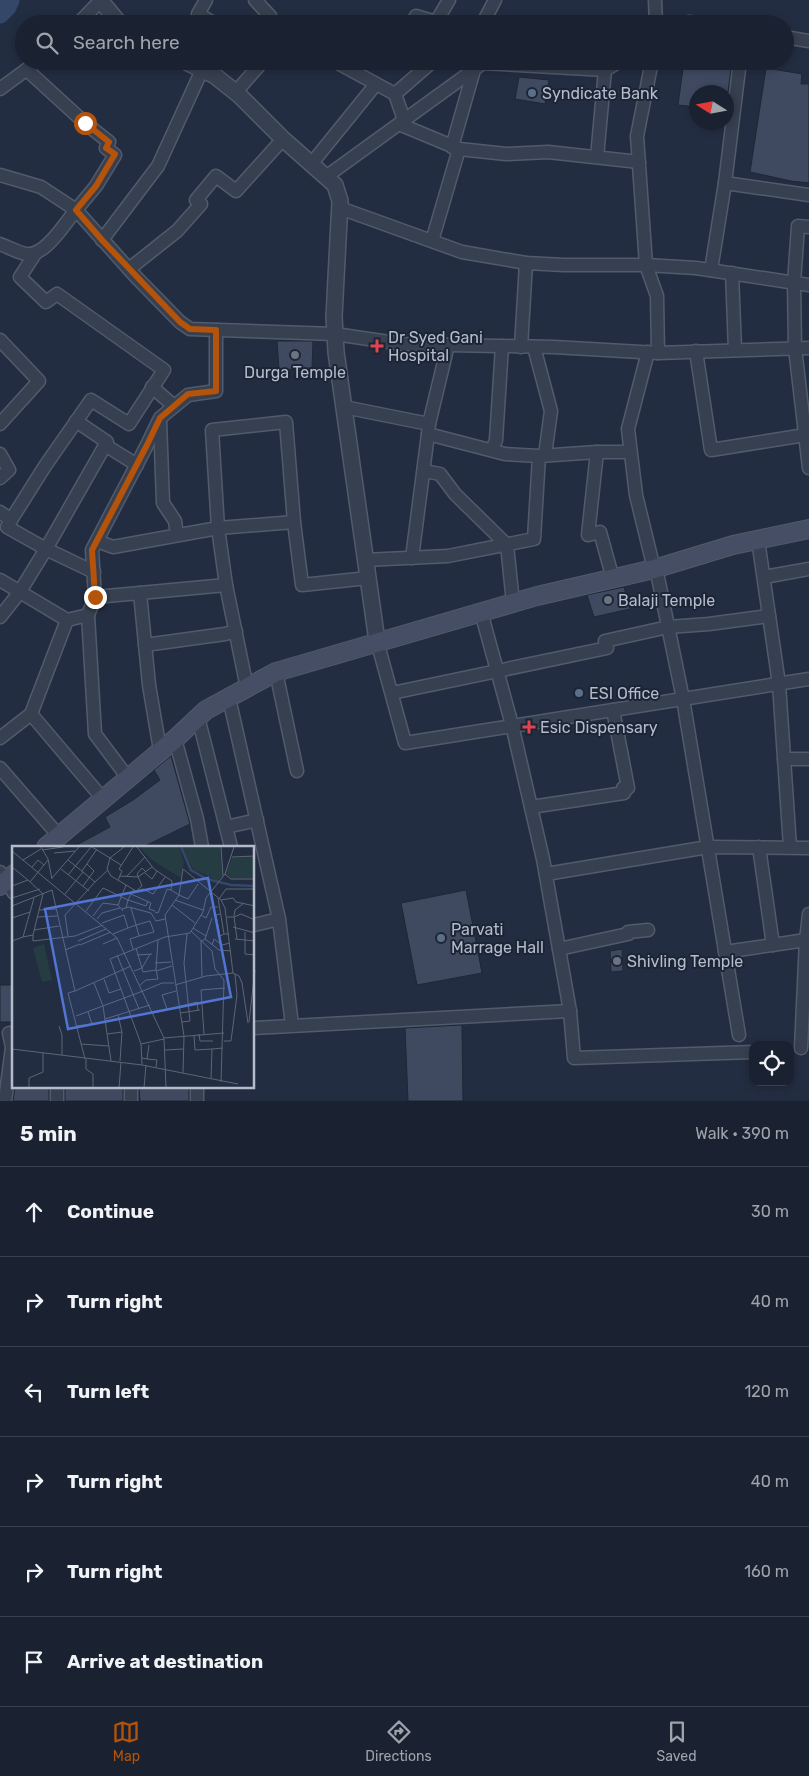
<!DOCTYPE html>
<meta charset="utf-8">
<style>
body{margin:0;font-family:Rubik,sans-serif;background:#232a39;color:#f1f3f6}
.controls{position:absolute;right:15px;bottom:15px;display:grid;overflow:hidden;border-radius:10px;box-shadow:0 2px 8px #0003}
.controls button{width:45px;height:45px;display:grid;place-items:center;padding:0;border:0;border-bottom:1px solid #383f4d;background:#1a2231;color:#f1f3f6;font:25px sans-serif}
.compass{position:absolute;left:689px;top:85px;width:45px;height:45px;border-radius:50%;background:#1a2231;box-shadow:0 2px 8px #0003;rotate:281deg}
.stop{position:absolute;width:15px;height:15px;margin:-11px;border:4px solid #b45309;border-radius:50%;background:#fff}
.stop.end{background:#b45309;border-color:#fff;box-shadow:0 1px 5px #0008}
.list{margin:0;padding:0;list-style:none}
h2{display:flex;justify-content:space-between;align-items:center;height:65px;margin:0;padding:0 20px;font-size:21px}
h2 small{font-size:16px;font-weight:400;color:#9fa4ab}
.list li{display:grid;grid-template-columns:32px 1fr auto;gap:15px;align-items:center;box-sizing:border-box;height:90px;padding:0 20px;border-top:1px solid #383f4d}
.list b{display:block;font-size:19px;white-space:nowrap}
.list em{font-size:16px;font-style:normal;color:#9fa4ab}
.icon{flex:none;width:28px;height:28px;fill:none;stroke:currentColor;stroke-width:2;stroke-linecap:round;stroke-linejoin:round}
.map{position:relative;flex:none;width:809px;height:1101px;overflow:hidden}
.search{position:absolute;background:#1a2231;box-shadow:0 2px 8px #0003;left:15px;right:15px;top:15px;height:55px;display:flex;align-items:center;gap:12px;box-sizing:border-box;padding:0 18px;border-radius:28px;color:#9fa4ab;font-size:19px}
.sheet{height:605px;background:#1a2231}
nav{display:flex;justify-content:space-around;align-items:center;box-sizing:border-box;height:70px;border-top:1px solid #383f4d;background:#1a2231;font-size:14px;color:#9fa4ab}
nav a{display:grid;justify-items:center;gap:2px}
nav .on{color:#b45309}
.map>svg:first-child{display:block}
</style>
<div class="map">
<svg width="809" height="1101" viewBox="0 0 809 1101">
<rect width="100%" height="100%" fill="#232d41"/>
<g fill="none" stroke-linecap="round" stroke-linejoin="round">
<!-- river -->
<path stroke="#354769" stroke-width="19" d="M 0,14 L 7,7 L 10,0"/>
</g>
<!-- building -->
<g fill="#3f4a61" stroke="#1e2737">
<path d="M 684,61 L 732,61 L 728,92 L 696,92 L 696,107 L 678,105 Z"/>
<path d="M 766,68 L 802,74 L 801,84 L 809,84 L 809,183 L 791,181 L 750,172 Z"/>
<path d="M 519,77 L 549,80 L 545,104 L 515,99 Z"/>
<path d="M 277,341 L 313,341 L 312,368 L 279,370 Z"/>
<path d="M 624,587 L 630,609 L 594,617 L 587,595 Z"/>
<path d="M 171,756 L 190,824 L 143,847 L 73,847 L 110,827 L 105,817 L 133,800 L 160,780 L 154,770 Z"/>
<path d="M 466,890 L 482,973 L 417,985 L 401,903 Z"/>
<path d="M 622,949 L 623,971 L 611,972 L 610,951 Z"/>
<rect x="0" y="985" width="14" height="37"/>
<path d="M 462,1025 L 463,1101 L 408,1101 L 405,1028 Z"/>
<path d="M 15,1087 L 49,1087 L 49,1101 L 13,1101 Z"/>
<rect x="65" y="1087" width="58" height="14"/>
<path d="M 139,1087 L 189,1087 L 189,1101 L 140,1101 Z"/>
</g>
<g fill="none" stroke-linecap="round" stroke-linejoin="round">
<defs>
<g id="minor">
<path d="M 206,0 L 198,14 L 215,24"/>
<path d="M 255,0 L 270,16 L 264,24"/>
<path d="M 655,0 L 656,24"/>
<path d="M 78,24 L 101,0"/>
<path d="M 413,24 L 416,16 L 436,22 L 449,0"/>
<path d="M 480,24 L 485,19 L 495,0"/>
<path d="M 686,24 L 689,22 L 701,24"/>
<path d="M 785,37 L 809,41"/>
<path d="M 334,61 L 395,94"/>
<path d="M 652,61 L 637,136 L 646,265 L 657,296 L 658,353"/>
<path d="M 740,61 L 725,183 L 809,195"/>
<path d="M 0,89 L 38,61"/>
<path d="M 236,92 L 262,62 L 261,61"/>
<path d="M 404,120 L 395,94 L 433,61"/>
<path d="M 399,124 L 459,149 L 506,154 L 548,152 L 639,162"/>
<path d="M 452,147 L 474,70"/>
<path d="M 597,157 L 605,70"/>
<path d="M 312,163 L 376,84"/>
<path d="M 0,175 L 41,187 L 76,210 L 96,186 L 115,155 L 106,148 L 109,142 L 85,123 L 27,70"/>
<path d="M 327,176 L 483,63 L 605,70 L 620,61"/>
<path d="M 340,208 L 462,252 L 526,263 L 564,265 L 646,265 L 696,268 L 809,285"/>
<path d="M 809,227 L 798,226 L 794,283 L 795,348 L 809,468"/>
<path d="M 102,240 L 158,166 L 202,70"/>
<path d="M 432,241 L 459,149"/>
<path d="M 0,244 C 8,247 17,252 26,254 C 45,257 65,223 76,210 L 136,277 L 180,322 L 190,329 L 335,334 L 402,344 L 554,347 L 658,353 L 809,348"/>
<path d="M 129,269 L 177,231 L 201,204 L 196,200 L 216,176 L 236,191 L 283,139"/>
<path d="M 711,270 L 725,183"/>
<path d="M 732,273 L 735,350"/>
<path d="M 0,340 L 39,381 L 0,424"/>
<path d="M 521,347 L 526,263"/>
<path d="M 534,347 L 551,411 L 545,455"/>
<path d="M 696,351 L 711,450 L 805,435"/>
<path d="M 648,352 L 628,429 L 636,495 L 654,569"/>
<path d="M 152,387 L 174,406"/>
<path d="M 344,407 L 429,424 L 428,434 L 505,454 L 539,456 L 534,539 L 448,556 L 365,560"/>
<path d="M 160,420 L 163,503 L 175,521 L 177,535"/>
<path d="M 429,424 L 448,345"/>
<path d="M 105,445 L 137,465"/>
<path d="M 492,450 L 496,440 L 502,346"/>
<path d="M 597,452 L 630,452"/>
<path d="M 0,454 L 9,470 L 0,478"/>
<path d="M 539,456 L 597,452 L 588,535 L 600,532 L 613,579"/>
<path d="M 424,471 L 440,474 L 455,494 L 507,545 L 513,603"/>
<path d="M 0,512 L 11,520 L 45,466 L 91,400 L 129,424 L 164,370 L 57,294 L 46,302 L 20,277 L 35,254"/>
<path d="M 11,520 L 7,527 L 46,549 L 107,442 L 76,421"/>
<path d="M 758,540 L 779,684 L 790,847"/>
<path d="M 97,541 L 113,547 L 218,528 L 212,430 L 286,422 L 294,522"/>
<path d="M 412,558 L 428,434"/>
<path d="M 656,568 L 683,699 L 739,1035"/>
<path d="M 764,577 L 809,569"/>
<path d="M 0,580 L 67,620 L 88,615 L 95,597 L 140,593"/>
<path d="M 226,585 L 218,528 L 294,522 L 302,585 L 368,578"/>
<path d="M 95,597 L 92,550 L 147,445 L 160,418 L 188,395 L 216,391 L 216,330"/>
<path d="M 88,615 L 95,734 L 128,778"/>
<path d="M 0,617 L 19,593 L 46,549 L 94,572"/>
<path d="M 67,620 L 31,714 L 103,799"/>
<path d="M 377,641 L 405,743 L 809,679"/>
<path d="M 145,645 L 225,634 L 236,631"/>
<path d="M 276,672 L 297,771"/>
<path d="M 392,693 L 607,648 L 605,641 L 668,627 L 709,624 L 769,616"/>
<path d="M 229,698 L 279,919"/>
<path d="M 198,717 L 231,847"/>
<path d="M 0,738 L 31,714"/>
<path d="M 175,739 L 197,819 L 202,847"/>
<path d="M 160,750 L 149,685 L 140,593 L 226,585 L 247,688"/>
<path d="M 784,759 L 809,759"/>
<path d="M 0,768 L 59,836"/>
<path d="M 531,807 L 624,793 L 623,788 L 628,788 L 613,710"/>
<path d="M 226,827 L 257,820"/>
<path d="M 759,847 L 773,945"/>
<path d="M 0,872 L 14,893"/>
<path d="M 546,874 L 708,847 L 809,848"/>
<path d="M 254,925 L 279,919 L 292,1025"/>
<path d="M 806,940 L 809,914"/>
<path d="M 559,949 L 628,934 L 628,932 L 648,930"/>
<path d="M 725,952 L 806,940 L 801,1048"/>
<path d="M 570,1011 L 574,1058 L 753,1052"/>
<path d="M 254,1028 L 570,1011 L 543,859 L 512,725 L 481,612"/>
<path d="M 57,1087 L 57,1101"/>
<path d="M 5,1101 L 12,1047 L 9,1033"/>
<path d="M 131,1101 L 131,1087"/>
<path d="M 197,1101 L 197,1087"/>
</g>
<g id="tertiary">
<path d="M 100,0 L 120,24"/>
<path d="M 184,61 L 215,76 L 239,95 L 283,139 L 335,185 L 340,201 L 334,317 L 336,352 L 377,641"/>
</g>
<g id="secondary">
<path d="M 46,847 L 175,739 L 206,710 L 276,672 L 537,596 L 654,569 L 733,545 L 809,529"/>
<path d="M 0,886 L 14,874"/>
</g>
</defs>
<!-- minor casing -->
<use href="#minor" stroke="#525b6b" stroke-width="15"/>
<!-- tertiary casing -->
<use href="#tertiary" stroke="#525b6b" stroke-width="18"/>
<!-- secondary casing -->
<use href="#secondary" stroke="#525b6b" stroke-width="20"/>
<!-- minor -->
<use href="#minor" stroke="#374050" stroke-width="12"/>
<!-- tertiary -->
<use href="#tertiary" stroke="#374050" stroke-width="15"/>
<!-- secondary -->
<use href="#secondary" stroke="#454e64" stroke-width="18"/>
</g>
<g fill="none" stroke-linecap="round" stroke-linejoin="round">
<!-- route -->
<path stroke="#b45309" stroke-width="6" d="M 85,123 L 109,142 L 106,148 L 115,154 L 96,186 L 76,210 L 102,240 L 180,322 L 190,329 L 216,330 L 216,391 L 188,394 L 160,418 L 147,445 L 92,550 L 95,597"/>
</g>
<!-- markers -->
<g fill="#5c6f8a" stroke="#1c2535" stroke-width="2">
<circle cx="532" cy="93" r="5"/>
<circle cx="579" cy="693" r="5"/>
<circle cx="441" cy="938" r="5"/>
</g>
<g fill="#e0444e" stroke="#1c2535" stroke-width="2">
<path d="M374.5 338.5h5v5h5v5h-5v5h-5v-5h-5v-5h5z"/>
<path d="M526.5 719.5h5v5h5v5h-5v5h-5v-5h-5v-5h5z"/>
</g>
<g fill="#6b7280" stroke="#1c2535" stroke-width="2">
<circle cx="295" cy="355" r="5"/>
<circle cx="608" cy="600" r="5"/>
<circle cx="617" cy="961" r="5"/>
</g>
<g text-anchor="middle" dominant-baseline="central" stroke-width="4" stroke-linejoin="round" paint-order="stroke">
<!-- poi labels -->
<g font-size="16" fill="#b4bbcb" stroke="#1c2535" text-anchor="start">
<text x="542" y="93">Syndicate Bank</text>
<text x="388" y="337">Dr Syed Gani<tspan x="388" dy="18">Hospital</tspan></text>
<text x="295" y="372" text-anchor="middle">Durga Temple</text>
<text x="618" y="600">Balaji Temple</text>
<text x="589" y="693">ESI Office</text>
<text x="540" y="727">Esic Dispensary</text>
<text x="451" y="929">Parvati<tspan x="451" dy="18">Marrage Hall</tspan></text>
<text x="627" y="961">Shivling Temple</text>
</g>
</g>
<!-- overview -->
<g transform="translate(12 846)">
<rect width="242" height="242" fill="#232d41"/>
<path d="M 127,1 L 167,1 L 172,17 L 169,32 L 140,14 ZM 170,1 L 208,1 L 210,30 L 206,35 L 181,23 ZM 242,11 L 242,32 L 220,32 L 214,27 L 220,12 ZM 32,98 L 40,134 L 30,136 L 21,102 Z" fill="#253c42"/>
<path fill="none" stroke="#354769" stroke-width="2.5" d="M 169,1 L 179,24 L 195,33 L 219,39 L 243,40"/>
<path fill="none" stroke="#5d6678" stroke-width="1" d="M 29,1 L 36,13 L 40,33M 80,1 L 98,12 L 95,23 L 99,30 L 124,45 L 130,40 L 125,28 L 130,22 L 134,26M 125,1 L 142,23 L 160,35 L 159,44 L 167,49 L 153,69 L 172,190 L 171,227M 209,1 L 211,30M 30,4 L 51,1M 0,5 L 105,92 L 152,192 L 154,242M 42,7 L 63,5M 220,11 L 243,10M 11,14 L 29,3M 109,19 L 98,12 L 112,1M 0,21 L 16,34M 20,21 L 26,14 L 32,19M 49,23 L 77,45M 171,23 L 209,54 L 213,62 L 221,127 L 227,130 L 230,137 L 236,177M 171,23 L 167,49 L 176,53 L 186,38M 70,25 L 85,3M 133,27 L 140,33 L 145,25M 213,28 L 219,33 L 243,33M 56,29 L 79,1M 107,30 L 126,31 L 140,21M 115,30 L 133,11M 40,32 L 67,1M 106,34 L 110,25 L 107,23 L 121,1M 18,36 L 36,14M 83,36 L 96,24M 0,40 L 16,34 L 31,48 L 21,89 L 11,91M 71,40 L 82,25 L 75,18M 122,43 L 119,48 L 139,57 L 137,63 L 143,65M 40,44 L 63,145 L 119,120M 124,45 L 131,43 L 141,48 L 153,31M 53,48 L 71,26 L 56,14M 119,48 L 116,54 L 134,60 L 136,55M 0,52 L 28,43M 206,52 L 212,88 L 217,88M 207,53 L 214,43 L 243,43M 163,54 L 191,64M 209,54 L 221,52 L 224,56 L 243,60M 106,59 L 114,39M 160,59 L 183,77M 0,60 L 40,44M 119,62 L 124,79 L 138,75 L 142,86 L 127,90M 110,63 L 117,61 L 139,67 L 144,75 L 153,73M 27,64 L 44,63M 74,65 L 91,42 L 116,54 L 114,62M 143,66 L 146,67 L 155,43 L 159,44M 208,68 L 204,69 L 208,90 L 212,88M 189,69 L 194,72 L 199,61 L 206,61M 81,70 L 91,57 L 106,59 L 111,65M 222,70 L 223,64 L 232,57M 25,71 L 45,70M 215,71 L 222,71 L 225,93M 222,71 L 229,68 L 243,74M 0,72 L 18,66M 85,73 L 90,67 L 108,62M 90,77 L 112,69 L 116,82 L 101,88M 221,81 L 243,87M 116,82 L 124,79 L 127,90 L 118,93 L 121,103M 181,82 L 194,90M 22,84 L 47,80M 179,85 L 200,105 L 203,123 L 212,134 L 209,236M 233,86 L 233,108 L 243,109M 21,89 L 21,95 L 63,90 L 91,79M 56,90 L 53,69 L 83,36 L 71,26M 193,93 L 200,72M 223,93 L 243,95M 189,94 L 190,131M 0,95 L 11,91 L 22,52M 66,95 L 94,83M 190,95 L 193,93 L 207,104 L 219,105M 91,98 L 105,92M 68,99 L 99,86M 200,99 L 202,93 L 210,99 L 218,97M 124,102 L 131,126 L 144,124 L 146,94M 53,104 L 68,98M 105,109 L 127,163M 125,109 L 140,108M 143,117 L 159,116M 122,125 L 130,122 L 138,108M 144,125 L 160,120M 92,133 L 97,147 L 109,143M 82,137 L 91,160 L 99,215M 128,139 L 134,134 L 146,133 L 144,124M 163,139 L 194,130 L 221,127M 63,145 L 56,147 L 73,213M 131,145 L 150,137 L 162,137M 155,163 L 150,149 L 164,145M 141,167 L 185,156 L 186,164M 168,167 L 188,164M 106,169 L 110,186M 64,170 L 131,145M 93,173 L 138,159M 170,176 L 178,175 L 172,117 L 175,88M 237,176 L 243,124M 47,180 L 50,189 L 50,209M 64,180 L 80,178 L 76,166M 95,188 L 110,186 L 108,215M 187,188 L 188,195 L 201,195M 192,188 L 189,144 L 213,142M 182,189 L 183,204 L 200,203M 152,192 L 212,187M 212,195 L 219,195 L 225,149 L 223,128M 69,198 L 97,200M 129,198 L 152,193M 0,203 L 130,219 L 226,238M 153,204 L 171,203M 130,212 L 135,213 L 137,199M 74,213 L 74,223 L 81,228 L 81,242M 135,213 L 145,214 L 144,221M 130,219 L 129,198 L 98,113 L 153,91 L 178,87 L 191,66 L 194,52 L 213,28 L 222,1M 199,233 L 200,203 L 211,202M 17,242 L 17,232 L 31,226 L 31,207M 107,242 L 109,216M 132,242 L 134,219"/>
<path fill="#5274d3" fill-opacity="0.15" stroke="#5274d3" stroke-width="2.5" d="M 196,32 L 219,151 L 56,183 L 33,63 Z"/>
<rect width="242" height="242" fill="none" stroke="#b4bbcb" stroke-width="2.5"/>
</g>
</svg>
<div class="controls">
<button><svg class="icon" aria-label="locate" viewBox="0 0 24 24"><circle cx="12" cy="12" r="6"/><path d="M12 2v4M12 18v4M2 12h4M18 12h4"/></svg></button>
</div>
<svg class="compass" viewBox="-18 -18 36 36"><path d="M0-13l5 13h-10z" fill="#e53935"/><path d="M0 13l5-13h-10z" fill="#9fa4ab"/></svg>
<div class="stop" style="left:85px;top:123px"></div>
<div class="stop end" style="left:95px;top:597px"></div>
<div class="search"><svg class="icon" aria-label="search" viewBox="0 0 24 24"><circle cx="10" cy="10" r="6"/><path d="M15 15l6 6"/></svg>Search here</div>
</div>
<section class="sheet">
<h2>5 min<small>Walk · 390 m</small></h2>
<ul class="list">
<li><svg class="icon" aria-label="ahead" viewBox="0 0 24 24"><path d="M12 20V5M6 11l6-6 6 6"/></svg><div><b>Continue</b></div><em>30 m</em></li>
<li><svg class="icon" aria-label="right" viewBox="0 0 24 24"><path d="M7 20v-9h11M14 6l5 5-5 5"/></svg><div><b>Turn right</b></div><em>40 m</em></li>
<li><svg class="icon" aria-label="left" viewBox="0 0 24 24"><path d="M17 20v-9H6M10 6l-5 5 5 5"/></svg><div><b>Turn left</b></div><em>120 m</em></li>
<li><svg class="icon" aria-label="right" viewBox="0 0 24 24"><path d="M7 20v-9h11M14 6l5 5-5 5"/></svg><div><b>Turn right</b></div><em>40 m</em></li>
<li><svg class="icon" aria-label="right" viewBox="0 0 24 24"><path d="M7 20v-9h11M14 6l5 5-5 5"/></svg><div><b>Turn right</b></div><em>160 m</em></li>
<li><svg class="icon" aria-label="arrive" viewBox="0 0 24 24"><path d="M6 21V4h12l-3 4 3 4H6"/></svg><div><b>Arrive at destination</b></div></li>
</ul>
</section>
<nav>
<a class="on"><svg class="icon" aria-label="map" viewBox="0 0 24 24"><path d="M3 6l6-2 6 2 6-2v14l-6 2-6-2-6 2zM9 4v14M15 6v14"/></svg>Map</a>
<a><svg class="icon" aria-label="directions" viewBox="0 0 24 24"><path d="M12 3l9 9-9 9-9-9zM9 14v-3h6M13 9l2 2-2 2"/></svg>Directions</a>
<a><svg class="icon" aria-label="saved" viewBox="0 0 24 24"><path d="M7 4h10v16l-5-4-5 4z"/></svg>Saved</a>
</nav>
